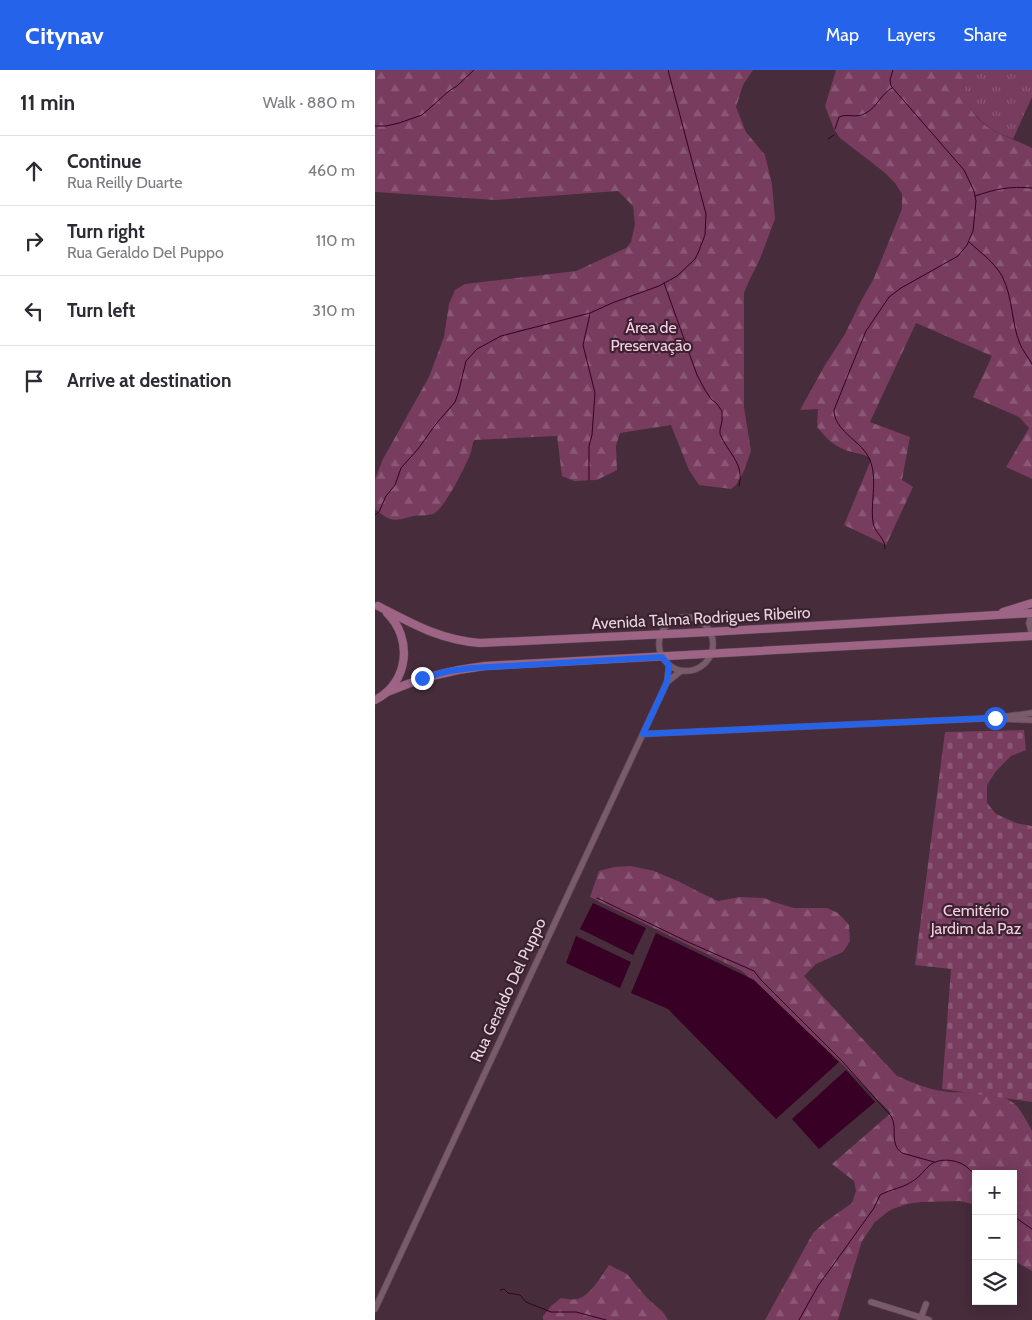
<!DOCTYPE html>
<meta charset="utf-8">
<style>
body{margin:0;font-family:Cabin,sans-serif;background:#f2f2f3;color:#2b2b33}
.controls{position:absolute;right:15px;bottom:15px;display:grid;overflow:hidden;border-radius:0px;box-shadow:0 2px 12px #0003}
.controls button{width:45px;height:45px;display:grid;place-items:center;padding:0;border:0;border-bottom:1px solid #e1e1e2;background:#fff;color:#2b2b33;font:25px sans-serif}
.stop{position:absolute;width:15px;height:15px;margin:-11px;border:4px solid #2563eb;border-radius:50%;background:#fff}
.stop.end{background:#2563eb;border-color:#fff;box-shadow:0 1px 5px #0008}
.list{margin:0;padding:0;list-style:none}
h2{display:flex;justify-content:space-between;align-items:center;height:65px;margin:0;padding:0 20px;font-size:21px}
h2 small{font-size:16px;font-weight:400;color:#7c7c81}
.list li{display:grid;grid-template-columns:32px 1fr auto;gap:15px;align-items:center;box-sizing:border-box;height:70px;padding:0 20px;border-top:1px solid #e1e1e2}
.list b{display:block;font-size:19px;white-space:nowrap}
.list p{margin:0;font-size:16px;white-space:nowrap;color:#7c7c81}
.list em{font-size:16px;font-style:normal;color:#7c7c81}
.icon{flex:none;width:28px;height:28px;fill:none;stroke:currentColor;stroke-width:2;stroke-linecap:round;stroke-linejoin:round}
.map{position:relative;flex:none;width:657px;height:1250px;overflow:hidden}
header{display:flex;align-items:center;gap:30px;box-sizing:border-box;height:70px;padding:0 25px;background:#2563eb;color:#fff}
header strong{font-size:24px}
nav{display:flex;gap:28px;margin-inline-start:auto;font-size:18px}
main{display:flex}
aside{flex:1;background:#fff}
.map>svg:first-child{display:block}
</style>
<header>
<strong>Citynav</strong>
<nav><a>Map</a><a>Layers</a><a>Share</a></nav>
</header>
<main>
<aside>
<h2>11 min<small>Walk · 880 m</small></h2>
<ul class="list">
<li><svg class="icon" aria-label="ahead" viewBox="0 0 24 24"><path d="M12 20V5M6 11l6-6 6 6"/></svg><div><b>Continue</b><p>Rua Reilly Duarte</p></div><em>460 m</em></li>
<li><svg class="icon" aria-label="right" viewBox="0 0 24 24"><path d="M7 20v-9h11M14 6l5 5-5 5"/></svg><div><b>Turn right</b><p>Rua Geraldo Del Puppo</p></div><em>110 m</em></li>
<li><svg class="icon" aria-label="left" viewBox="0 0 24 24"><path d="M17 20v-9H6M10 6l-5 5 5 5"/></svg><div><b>Turn left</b></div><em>310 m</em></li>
<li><svg class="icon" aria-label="arrive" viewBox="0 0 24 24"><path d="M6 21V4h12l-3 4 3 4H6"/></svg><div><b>Arrive at destination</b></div></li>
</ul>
</aside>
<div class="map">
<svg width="657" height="1250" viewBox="0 0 657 1250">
<defs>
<pattern id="grass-tufts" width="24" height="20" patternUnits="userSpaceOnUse" patternTransform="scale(1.25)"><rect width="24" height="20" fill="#773c5e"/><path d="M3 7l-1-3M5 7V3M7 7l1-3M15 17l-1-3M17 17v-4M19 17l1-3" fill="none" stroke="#8a5775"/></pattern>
<pattern id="forest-firs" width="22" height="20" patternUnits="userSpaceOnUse" patternTransform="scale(1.25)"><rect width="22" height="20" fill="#773c5e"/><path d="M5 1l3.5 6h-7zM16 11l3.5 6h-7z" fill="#8a5775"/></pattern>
<pattern id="cemetery-stones" width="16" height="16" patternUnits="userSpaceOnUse" patternTransform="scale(1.25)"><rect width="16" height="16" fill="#773c5e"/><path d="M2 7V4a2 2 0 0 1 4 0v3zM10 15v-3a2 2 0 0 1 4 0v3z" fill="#8a5775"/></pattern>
</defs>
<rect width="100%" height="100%" fill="#472c3b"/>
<!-- grass -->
<path fill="url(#grass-tufts)" d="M 600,0 L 657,0 L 657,27 L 638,69 C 631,66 623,63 616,59 C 608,54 592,37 590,29 C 586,18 591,6 600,0 Z"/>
<!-- forest -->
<g fill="url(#forest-firs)">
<path d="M 0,0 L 378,0 L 368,15 L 361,37 L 371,62 L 390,85 L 397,114 L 400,149 L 385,189 L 374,211 L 369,223 L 369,337 L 376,381 L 369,401 L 361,415 L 356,419 L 324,415 L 314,400 L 296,355 L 245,363 L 241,376 L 242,400 L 222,410 L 199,411 L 187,406 L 182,366 L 99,370 C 97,375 97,380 95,385 C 90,397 69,440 58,444 C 52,446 45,445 39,446 C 18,451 17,453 0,439 L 0,409 L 8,389 L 54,307 L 69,267 L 74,234 L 80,220 L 90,214 L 201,201 L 251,178 L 256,172 L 260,154 L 258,136 L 243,121 L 120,130 L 0,122 Z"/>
<path d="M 461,0 L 600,0 C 577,18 596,45 614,58 C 627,66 643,71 657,78 L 657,409 L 631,397 L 654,358 L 644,347 L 598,327 L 617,286 L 541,253 L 495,352 L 535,367 L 527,410 L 538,417 L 511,475 L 469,455 L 496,390 L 495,388 C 489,384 484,384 477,382 C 460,378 452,369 442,357 L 443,339 L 425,340 L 450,295 L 470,264 L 486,231 L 499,208 L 527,139 L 527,124 L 520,113 L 509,102 L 465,68 L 459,59 L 450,36 Z"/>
<path d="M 256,796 L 279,801 L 305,812 L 326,823 L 343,831 L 365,827 L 389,828 L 399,832 L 419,838 L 452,838 L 463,843 L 474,855 L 475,871 L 468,882 L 441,894 L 429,906 L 522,1006 C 538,1013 555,1020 573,1022 C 594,1023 619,1019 637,1032 C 644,1036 651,1050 655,1057 L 657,1061 L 657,1201 L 638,1190 L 638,1104 L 601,1104 L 601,1135 L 585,1131 L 546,1132 L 532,1134 L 515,1140 L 500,1152 L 487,1171 L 463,1250 L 390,1250 L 438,1163 L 450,1152 L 477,1133 L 481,1121 L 479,1111 L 457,1094 L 516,1043 L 463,990 L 367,901 L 215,827 L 224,801 L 239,797 Z"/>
<path d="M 234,1195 L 252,1204 L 272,1228 L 288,1242 L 293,1250 L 168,1250 L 168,1246 L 176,1236 L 186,1228 C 191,1229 198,1230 203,1229 C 217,1224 226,1206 234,1195 Z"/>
</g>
<!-- cemetery -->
<path fill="url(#cemetery-stones)" d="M 649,660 L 651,680 L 636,686 L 621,701 L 612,715 L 612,733 L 621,744 L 641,753 L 657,756 L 657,1032 L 567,1019 L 576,899 L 540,895 L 570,662 Z"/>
<!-- water -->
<g fill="#380025">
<path d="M 218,833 L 271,858 L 258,885 L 205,859 Z"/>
<path d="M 281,863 L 379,910 L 464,992 L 401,1049 L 293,939 L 256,923 Z"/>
<path d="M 201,866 L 256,892 L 245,918 L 191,893 Z"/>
<path d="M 471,1000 L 500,1032 L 444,1079 L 417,1049 Z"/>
</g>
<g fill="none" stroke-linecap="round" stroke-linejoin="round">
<!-- stream -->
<g stroke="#380025" stroke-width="1">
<path d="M 0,56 L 11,56 L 24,53 L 47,45 L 74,21 L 82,16 L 99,0"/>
<path d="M 460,59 L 464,47 C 473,43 482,49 491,43 C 502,37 506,24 517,18"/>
<path d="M 453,69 L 459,65"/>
<path d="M 600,126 C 621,119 634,116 657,118"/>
<path d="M 594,172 C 605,182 619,192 627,206 C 638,227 636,252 645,274 C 648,281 653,287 657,294"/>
<path d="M 289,213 L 322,305 L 330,320 L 336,329 L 342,334 L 347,341 L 347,351 L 345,360 L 345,364 C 353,383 370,394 364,416"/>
<path d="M 214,410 L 214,376 L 217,365 L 220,323 L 208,275 L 215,244"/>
<path d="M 0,445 L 4,442 L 11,426 L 20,415 L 26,398 L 43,379 L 61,354 L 80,332 L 83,324 L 91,291 L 102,279 L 126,266 L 215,243 L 237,233 L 284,216 L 302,206 L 320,189 L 323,183 L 330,165 L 331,144 L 293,0"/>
<path d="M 510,479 C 511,468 499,463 498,452 C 495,431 504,406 493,386 C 484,370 459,360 459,340 L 475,300 L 491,261 L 514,227 L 526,218 L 583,186 L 592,175 L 598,161 L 601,131 L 599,121 L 589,100 L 516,16 L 515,10 L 518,0"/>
<path d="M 222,828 L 313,872 L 379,901 L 386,910 L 467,991 L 516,1046 C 523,1058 514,1074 527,1083 L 559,1092"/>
<path d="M 638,1146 L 657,1159"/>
<path d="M 125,1220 L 129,1219 L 133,1223 L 145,1225 L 151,1232 L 176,1242 L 201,1242 L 231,1250"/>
<path d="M 424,1250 L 443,1216 L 499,1138 L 505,1125 C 516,1119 528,1118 538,1111 C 545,1107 549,1100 555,1095 C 564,1088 579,1089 589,1095 C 593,1097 596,1102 601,1105"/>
</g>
<defs>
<g id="street">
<path d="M 657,542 L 654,553 L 657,565"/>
<circle cx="311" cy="574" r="27"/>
<path d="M 292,612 L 306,601"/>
<path d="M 630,649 L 657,650"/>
<path d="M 268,664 L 620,648 L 657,643"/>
<path d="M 496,1232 L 554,1250"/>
<path d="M 0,1239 L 292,612 L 294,595"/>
<path d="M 545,1250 L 551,1234"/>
</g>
<g id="secondary">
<path d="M 3,536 C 38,554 65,570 105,573 L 334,562 L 657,543"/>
<path d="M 628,542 L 657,533"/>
<path d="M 12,622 C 45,608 75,600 110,596 L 657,566"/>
<path d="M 0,630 C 34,613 38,568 12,543"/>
</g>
</defs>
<!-- street casing -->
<use href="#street" stroke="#614a57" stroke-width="7"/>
<!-- secondary casing -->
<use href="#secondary" stroke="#614a57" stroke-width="9"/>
<!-- street -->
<use href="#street" stroke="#795b6b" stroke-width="5.5"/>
<!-- secondary -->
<use href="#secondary" stroke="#9e6485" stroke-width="8"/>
</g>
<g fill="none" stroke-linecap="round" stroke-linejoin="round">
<!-- route -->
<path stroke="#2563eb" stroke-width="6" d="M 47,608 L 74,601 L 97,598 L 287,587 L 294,595 L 292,612 L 268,664 L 620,648"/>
</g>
<g text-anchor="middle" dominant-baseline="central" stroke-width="4.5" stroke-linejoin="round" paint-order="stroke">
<!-- park labels -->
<g font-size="16" fill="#f6cfe3" stroke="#3c2231">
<text x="276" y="257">Área de<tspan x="276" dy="18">Preservação</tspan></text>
<text x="601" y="840">Cemitério<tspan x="601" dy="18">Jardim da Paz</tspan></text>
</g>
<!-- street labels -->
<g font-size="16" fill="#e8d6df" stroke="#3c2231">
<text transform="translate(326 548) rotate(-3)">Avenida Talma Rodrigues Ribeiro</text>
<text transform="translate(133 920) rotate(-65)">Rua Geraldo Del Puppo</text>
</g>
</g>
</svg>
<div class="controls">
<button>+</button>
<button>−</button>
<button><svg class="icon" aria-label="layers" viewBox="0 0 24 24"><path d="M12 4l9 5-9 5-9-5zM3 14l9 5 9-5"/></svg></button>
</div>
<div class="stop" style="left:620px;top:648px"></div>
<div class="stop end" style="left:47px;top:608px"></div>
</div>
</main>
